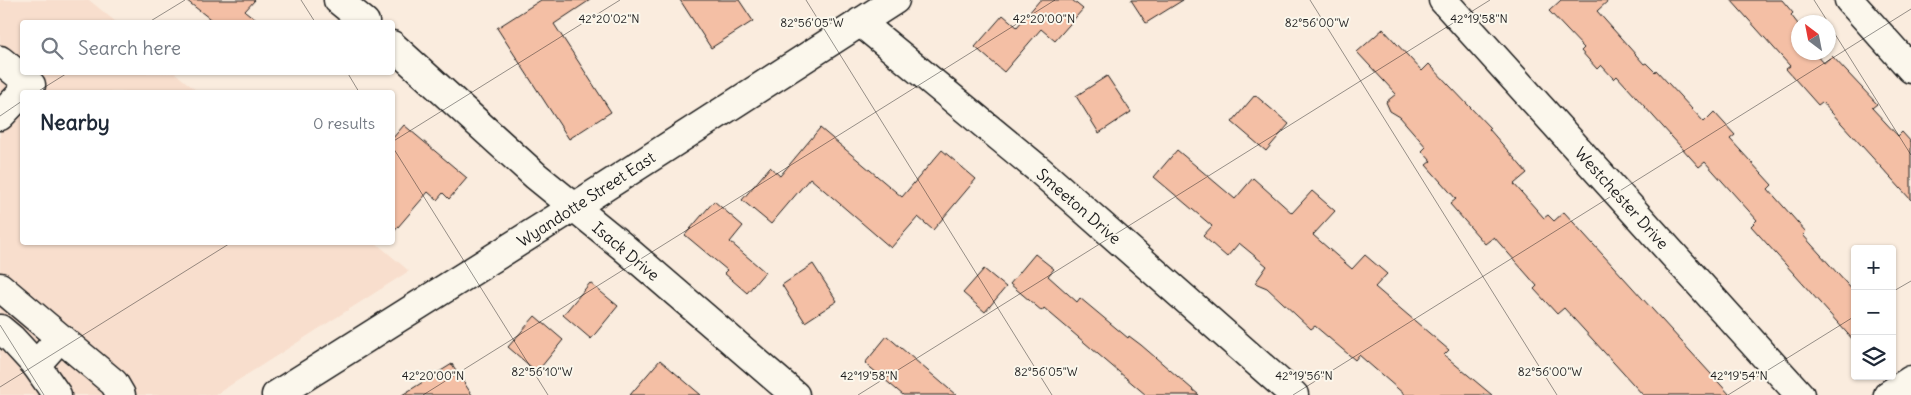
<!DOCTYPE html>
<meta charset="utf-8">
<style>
body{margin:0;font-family:Delius,sans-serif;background:#f2f2f3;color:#1f2937}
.controls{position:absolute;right:15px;bottom:15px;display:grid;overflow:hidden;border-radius:5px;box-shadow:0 1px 4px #0004}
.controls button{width:45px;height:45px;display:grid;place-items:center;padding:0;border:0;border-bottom:1px solid #e0e1e3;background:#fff;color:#1f2937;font:25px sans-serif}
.compass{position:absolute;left:1791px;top:15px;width:45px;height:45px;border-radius:50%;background:#fff;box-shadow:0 1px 4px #0004;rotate:328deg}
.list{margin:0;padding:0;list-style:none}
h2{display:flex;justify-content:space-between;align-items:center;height:65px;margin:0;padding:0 20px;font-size:21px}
h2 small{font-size:16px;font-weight:400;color:#747a83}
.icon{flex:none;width:28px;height:28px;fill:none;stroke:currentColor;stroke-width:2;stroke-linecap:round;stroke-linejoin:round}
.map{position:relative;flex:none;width:1911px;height:395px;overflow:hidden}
.search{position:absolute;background:#fff;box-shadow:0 1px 4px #0004;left:20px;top:20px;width:375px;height:55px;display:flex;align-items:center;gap:12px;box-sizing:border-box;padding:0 18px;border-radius:5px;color:#747a83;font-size:19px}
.panel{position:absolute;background:#fff;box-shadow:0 1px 4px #0004;left:20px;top:90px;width:375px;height:155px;border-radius:5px}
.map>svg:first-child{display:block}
</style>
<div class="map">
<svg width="1911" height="395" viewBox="0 0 1911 395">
<rect width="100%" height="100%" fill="#faecde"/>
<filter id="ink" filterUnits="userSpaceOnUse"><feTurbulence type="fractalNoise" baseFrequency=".02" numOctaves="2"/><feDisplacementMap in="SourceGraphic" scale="10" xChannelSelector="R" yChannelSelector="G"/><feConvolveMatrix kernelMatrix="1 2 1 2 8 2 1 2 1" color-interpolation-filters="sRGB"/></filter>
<g filter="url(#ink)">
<!-- built -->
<path fill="#f8decd" d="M 0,0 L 89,0 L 116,22 L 22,22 L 22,72 L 175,73 L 198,92 L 22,92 L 22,242 L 376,243 L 409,271 L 215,395 L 0,395 Z"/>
<!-- building -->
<g fill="#f4bfa5" stroke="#1c1c1c">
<path d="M 186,0 L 255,0 L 245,11 L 259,22 L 214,22 Z"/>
<path d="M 541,0 L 590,0 L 554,24 L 611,112 L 569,139 L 497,28 Z"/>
<path d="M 680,0 L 739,0 L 753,21 L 711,48 Z"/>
<path d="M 1040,0 L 1072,0 L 1083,9 L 1055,41 L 1041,29 L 1004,72 L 975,47 L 1003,15 L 1017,27 Z"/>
<path d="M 1131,0 L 1183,0 L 1146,23 Z"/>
<path d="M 1561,0 L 1609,0 L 1597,11 L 1644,64 L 1646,63 L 1655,72 L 1656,70 L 1704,122 L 1714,112 L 1735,135 L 1730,139 L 1772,185 L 1768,189 L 1806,232 L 1803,235 L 1855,293 L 1855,342 L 1751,226 L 1757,220 L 1705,162 L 1699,167 L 1617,76 L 1614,79 L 1601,65 L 1597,69 L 1581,51 L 1584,48 L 1549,11 Z"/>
<path d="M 1731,0 L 1782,0 L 1793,13 L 1791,15 L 1798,24 L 1798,52 L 1814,52 L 1824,63 L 1832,56 L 1877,104 L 1872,108 L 1898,136 L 1902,132 L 1911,142 L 1911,200 L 1822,102 L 1818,105 L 1786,69 L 1790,66 Z"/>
<path d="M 1383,29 L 1422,71 L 1429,64 L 1490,128 L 1489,129 L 1527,173 L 1514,184 L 1544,218 L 1548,215 L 1554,221 L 1564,212 L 1730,395 L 1643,395 L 1564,308 L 1557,314 L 1534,289 L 1537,286 L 1494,237 L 1485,244 L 1450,204 L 1456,199 L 1426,165 L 1431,161 L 1422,151 L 1426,147 L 1400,117 L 1390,111 L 1386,102 L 1396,94 L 1357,52 Z"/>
<path d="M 1107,76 L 1131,112 L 1099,133 L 1076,96 Z"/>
<path d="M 1255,95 L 1289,124 L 1266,151 L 1232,122 Z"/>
<path d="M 404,125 L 467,178 L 449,199 L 443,193 L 437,200 L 428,192 L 392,234 L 392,139 Z"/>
<path d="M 820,128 L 902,197 L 942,150 L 976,179 L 933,230 L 918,217 L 891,248 L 810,178 L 771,224 L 742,200 L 770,167 L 780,176 Z"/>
<path d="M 1177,150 L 1235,199 L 1253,178 L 1292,213 L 1312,191 L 1335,211 L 1313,235 L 1352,269 L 1365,255 L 1387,274 L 1375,287 L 1449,350 L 1444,355 L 1492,395 L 1405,395 L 1359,355 L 1355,360 L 1315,326 L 1311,329 L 1267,288 L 1255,283 L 1267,266 L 1239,243 L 1227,257 L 1203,236 L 1212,226 L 1154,177 Z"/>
<path d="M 714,201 L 743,226 L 730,242 L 765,272 L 747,293 L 724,273 L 727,270 L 685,235 Z"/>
<path d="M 1035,254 L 1054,269 L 1048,276 L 1077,302 L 1080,298 L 1128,338 L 1129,336 L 1141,345 L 1199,395 L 1146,395 L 1044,308 L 1042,311 L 1010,284 Z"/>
<path d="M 813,264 L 837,301 L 805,322 L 782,285 Z"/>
<path d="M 984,269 L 1006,287 L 985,312 L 963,293 Z"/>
<path d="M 590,283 L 618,306 L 591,339 L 563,315 Z"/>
<path d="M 535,316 L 563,340 L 537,372 L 508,347 Z"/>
<path d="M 887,336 L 928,371 L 956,395 L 903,395 L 865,363 Z"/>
<path d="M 660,360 L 701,395 L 630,395 Z"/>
<path d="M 452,364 L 472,395 L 402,395 Z"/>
</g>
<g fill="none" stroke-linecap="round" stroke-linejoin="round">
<defs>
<g id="minor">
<path d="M 338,0 L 365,22"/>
<path d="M 1443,0 L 1800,395"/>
<path d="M 1849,0 L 1911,69"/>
<path d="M 860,22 L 1037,168 L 1294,395"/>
<path d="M 392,45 L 536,176 L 622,246 L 795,395"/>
<path d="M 0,60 L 31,85 L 23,92"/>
<path d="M 0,116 L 22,93"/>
<path d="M 0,287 L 114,383 L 121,395"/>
<path d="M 0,329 L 12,339 L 36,365"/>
<path d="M 57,395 L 36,365 L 60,338"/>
<path d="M 276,395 L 574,207 L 895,0"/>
<path d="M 1888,395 L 1911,380"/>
</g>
</defs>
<!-- minor casing -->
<use href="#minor" stroke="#1c1c1c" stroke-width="31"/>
<!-- minor -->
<use href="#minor" stroke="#fbf7ec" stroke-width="28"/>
</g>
</g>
<!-- ticks -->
<path fill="none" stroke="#1c1c1c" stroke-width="1" stroke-opacity="0.45" d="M 301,0 L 315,22M 806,0 L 1052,395M 1310,0 L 1557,395M 1814,0 L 1828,22M 149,22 L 185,0M 1828,23 L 1911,155M 347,72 L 359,92M 37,92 L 69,72M 0,116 L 22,101M 392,142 L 620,0M 392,146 L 548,395M 1892,292 L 1911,281M 0,325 L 44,395M 0,387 L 232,242M 423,395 L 1055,0M 858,395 L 1490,0M 1293,395 L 1911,9M 1728,395 L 1855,316"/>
<g text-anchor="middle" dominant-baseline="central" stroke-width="4" stroke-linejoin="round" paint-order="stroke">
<!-- street labels -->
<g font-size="16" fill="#1c1c1c" stroke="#fbf7ec">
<text transform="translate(1622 198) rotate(48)">Westchester Drive</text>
<text transform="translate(586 199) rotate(-33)">Wyandotte Street East</text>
<text transform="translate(1079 206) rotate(41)">Smeeton Drive</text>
<text transform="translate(626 251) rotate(40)">Isack Drive</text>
</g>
</g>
<g font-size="12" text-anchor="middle" fill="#1c1c1c" stroke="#fbf7ec" stroke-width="4" stroke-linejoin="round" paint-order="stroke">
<text x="609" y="23">42°20'02"N</text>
<text x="1479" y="23">42°19'58"N</text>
<text x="1044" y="23">42°20'00"N</text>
<text x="812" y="27">82°56'05"W</text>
<text x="1317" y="27">82°56'00"W</text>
<text x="542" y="376">82°56'10"W</text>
<text x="1046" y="376">82°56'05"W</text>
<text x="1550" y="376">82°56'00"W</text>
<text x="433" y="380">42°20'00"N</text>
<text x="869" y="380">42°19'58"N</text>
<text x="1304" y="380">42°19'56"N</text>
<text x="1739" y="380">42°19'54"N</text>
</g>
</svg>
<div class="controls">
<button>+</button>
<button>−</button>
<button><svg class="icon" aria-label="layers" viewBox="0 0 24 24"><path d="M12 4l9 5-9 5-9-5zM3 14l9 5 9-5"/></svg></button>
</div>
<svg class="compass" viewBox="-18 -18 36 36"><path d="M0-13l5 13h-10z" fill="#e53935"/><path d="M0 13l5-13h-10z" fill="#747a83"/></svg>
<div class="search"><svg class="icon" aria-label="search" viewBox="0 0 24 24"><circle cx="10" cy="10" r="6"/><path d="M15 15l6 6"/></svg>Search here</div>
<section class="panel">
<h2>Nearby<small>0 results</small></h2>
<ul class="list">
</ul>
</section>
</div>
